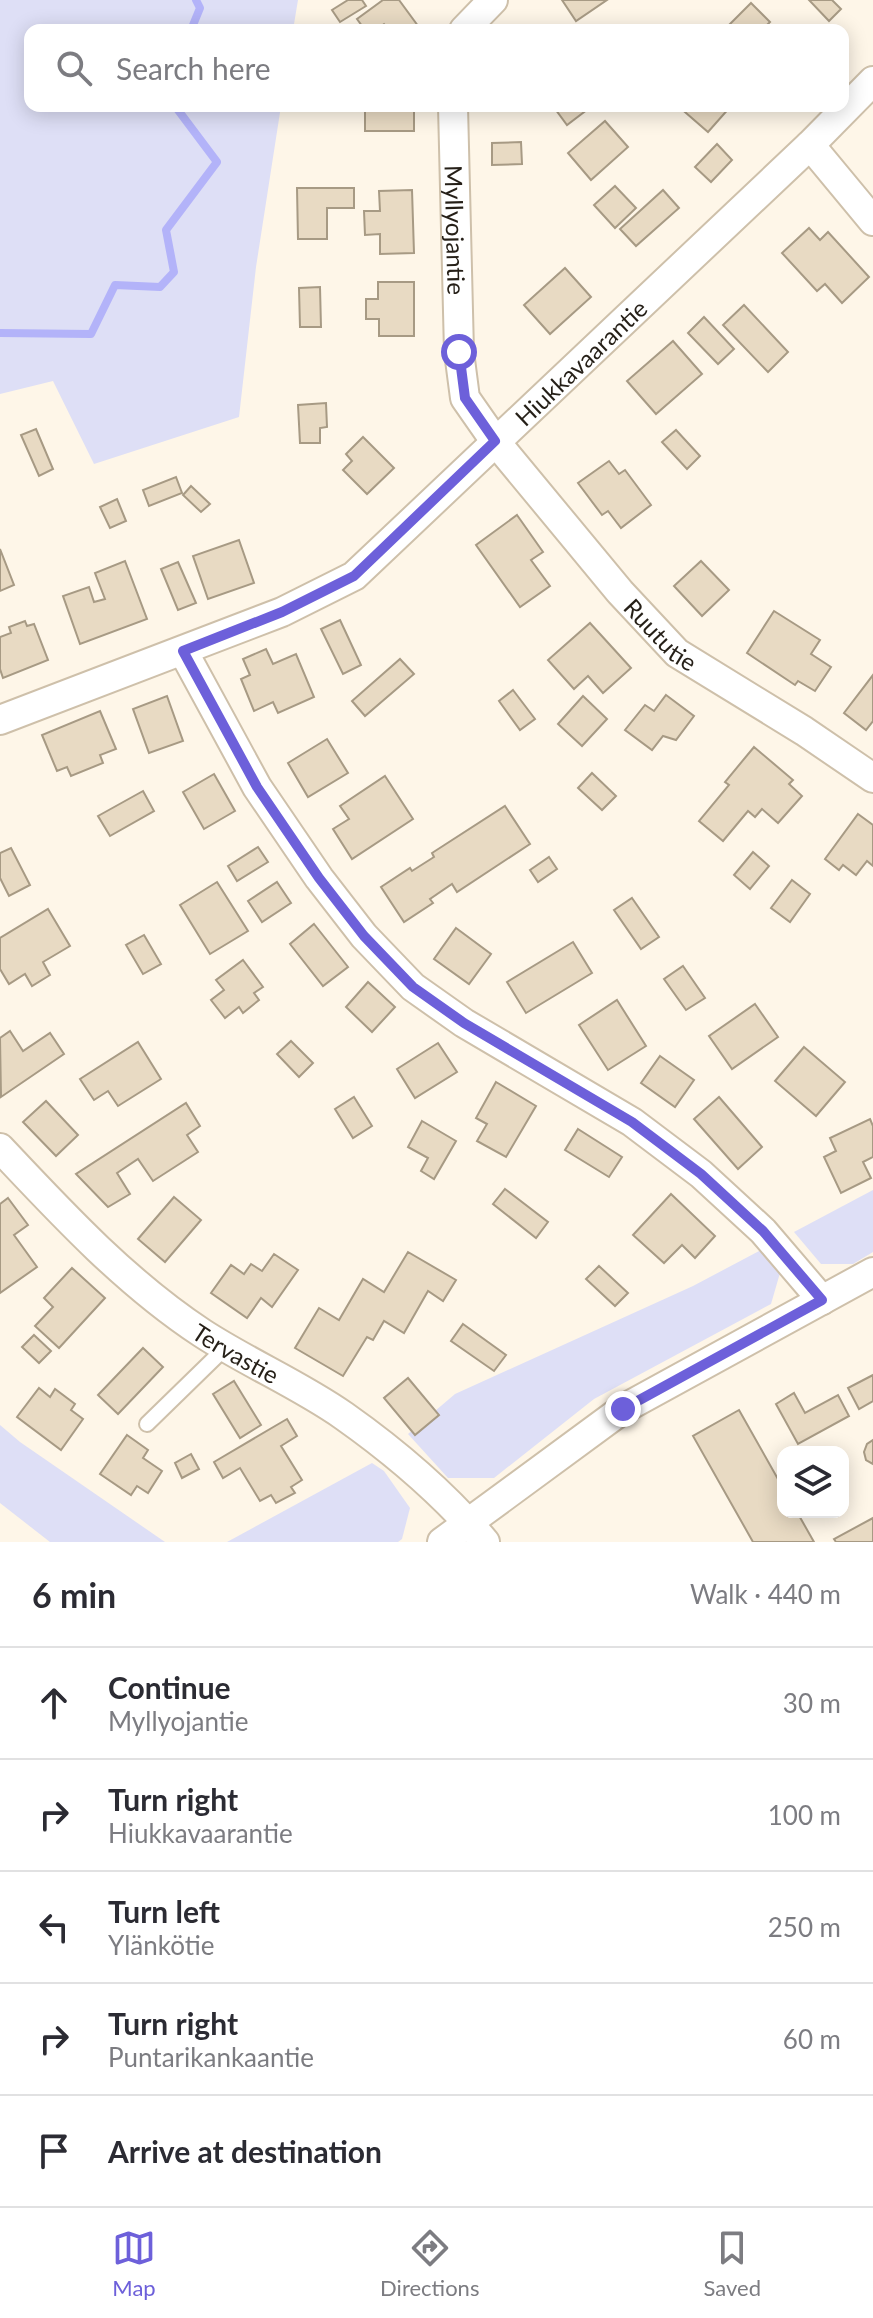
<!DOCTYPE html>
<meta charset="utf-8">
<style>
body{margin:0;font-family:Lato,sans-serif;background:#f2f2f3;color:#2b2b33}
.controls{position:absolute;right:24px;bottom:24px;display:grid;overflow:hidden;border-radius:16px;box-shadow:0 4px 20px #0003}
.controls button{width:72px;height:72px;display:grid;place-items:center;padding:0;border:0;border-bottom:2px solid #e1e1e2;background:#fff;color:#2b2b33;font:40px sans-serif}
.stop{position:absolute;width:24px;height:24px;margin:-18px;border:6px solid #6d60da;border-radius:50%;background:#fff}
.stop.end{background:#6d60da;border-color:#fff;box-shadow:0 2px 8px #0008}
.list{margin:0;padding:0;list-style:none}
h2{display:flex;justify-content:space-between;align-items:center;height:104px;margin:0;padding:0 32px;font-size:34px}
h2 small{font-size:26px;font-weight:400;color:#7c7c81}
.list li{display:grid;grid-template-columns:52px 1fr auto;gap:24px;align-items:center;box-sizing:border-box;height:112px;padding:0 32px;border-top:2px solid #e1e1e2}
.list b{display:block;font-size:30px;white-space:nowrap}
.list p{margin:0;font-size:26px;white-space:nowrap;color:#7c7c81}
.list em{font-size:26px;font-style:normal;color:#7c7c81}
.icon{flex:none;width:44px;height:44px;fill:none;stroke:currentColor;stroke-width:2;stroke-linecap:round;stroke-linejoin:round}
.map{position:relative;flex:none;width:873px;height:1542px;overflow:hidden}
.search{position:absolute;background:#fff;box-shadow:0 4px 20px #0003;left:24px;right:24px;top:24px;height:88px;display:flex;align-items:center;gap:20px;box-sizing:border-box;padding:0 28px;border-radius:16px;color:#7c7c81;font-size:30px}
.sheet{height:664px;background:#fff}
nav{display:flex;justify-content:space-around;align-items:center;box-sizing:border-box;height:112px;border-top:2px solid #e1e1e2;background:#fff;font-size:22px;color:#7c7c81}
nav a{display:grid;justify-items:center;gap:4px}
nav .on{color:#6d60da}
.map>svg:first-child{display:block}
</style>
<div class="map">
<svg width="873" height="1542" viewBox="0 0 873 1542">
<rect width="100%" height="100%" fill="#fef6e8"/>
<!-- green -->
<g fill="#dedff6">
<path d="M 0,0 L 298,0 L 293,30 L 30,30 L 30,106 L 281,106 L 256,267 L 239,417 L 94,464 L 53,381 L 0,394 Z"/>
<path d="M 873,1190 L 873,1252 L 853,1264 L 821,1264 L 794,1232 Z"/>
<path d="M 761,1250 L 780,1273 L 771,1304 L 594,1399 L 494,1478 L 448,1478 L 408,1434 L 455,1394 L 693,1286 Z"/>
<path d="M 0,1425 L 20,1442 L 165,1542 L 50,1542 L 0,1503 Z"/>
<path d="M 372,1463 L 384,1471 L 410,1508 L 402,1539 L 398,1542 L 227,1542 Z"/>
</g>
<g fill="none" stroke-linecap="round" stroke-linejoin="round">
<!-- stream -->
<g stroke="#b3b3f9" stroke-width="8">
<path d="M 191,30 L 200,8 L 196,0"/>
<path d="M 0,333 L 91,334 L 115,285 L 160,287 L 174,272 L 166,230 L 217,162 L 175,106"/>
</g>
</g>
<!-- building -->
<g fill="#e8dac3" stroke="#a79a84" stroke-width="2">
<path d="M 348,0 L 362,0 L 366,6 L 340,22 L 332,10 Z"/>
<path d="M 383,0 L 399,0 L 421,30 L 389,30 L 384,24 L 376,30 L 365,30 L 357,19 Z"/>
<path d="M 562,0 L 607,0 L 576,21 Z"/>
<path d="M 809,0 L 832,0 L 841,9 L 829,21 Z"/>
<path d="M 751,3 L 770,22 L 762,30 L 724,30 Z"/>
<rect x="365" y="106" width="49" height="25"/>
<path d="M 553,106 L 592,106 L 567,125 Z"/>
<path d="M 678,106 L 731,106 L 708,132 Z"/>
<path d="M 605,121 L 628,147 L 591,180 L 568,153 Z"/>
<path d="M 521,142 L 522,164 L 492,165 L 492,143 Z"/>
<path d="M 717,144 L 732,160 L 711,182 L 695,167 Z"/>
<path d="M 615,186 L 636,208 L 615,228 L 594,205 Z"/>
<path d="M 297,188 L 354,188 L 354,208 L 327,208 L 327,239 L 298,239 Z"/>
<path d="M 412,190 L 414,253 L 380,254 L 380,234 L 365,235 L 364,211 L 380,211 L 379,191 Z"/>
<path d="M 663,190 L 679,208 L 636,246 L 620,229 Z"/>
<path d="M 809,228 L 820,240 L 828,232 L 869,277 L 842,303 L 825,284 L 817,291 L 782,253 Z"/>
<path d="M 565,268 L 591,297 L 550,334 L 524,305 Z"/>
<path d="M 378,282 L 414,282 L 414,336 L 379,336 L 379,319 L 366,319 L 366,299 L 378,299 Z"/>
<path d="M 320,287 L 321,327 L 300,327 L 299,288 Z"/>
<path d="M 744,305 L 788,352 L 768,372 L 723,325 Z"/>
<path d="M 704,317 L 734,349 L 718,364 L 688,333 Z"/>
<path d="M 673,341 L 702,374 L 656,414 L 627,381 Z"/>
<path d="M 326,403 L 327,427 L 320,428 L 320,443 L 300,443 L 298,405 Z"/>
<path d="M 36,429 L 53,469 L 39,476 L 21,435 Z"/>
<path d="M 676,430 L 700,456 L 687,469 L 662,442 Z"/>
<path d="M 363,437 L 394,468 L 367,494 L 343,470 L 352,461 L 346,454 Z"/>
<path d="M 609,461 L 619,474 L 625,470 L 651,505 L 621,528 L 608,511 L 602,515 L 578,483 Z"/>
<path d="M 176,477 L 182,493 L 149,506 L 143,490 Z"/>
<path d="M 191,486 L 210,504 L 201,512 L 183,495 Z"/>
<path d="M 117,499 L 126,521 L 110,528 L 100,507 Z"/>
<path d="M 517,515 L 543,552 L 531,560 L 550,586 L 520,607 L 476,545 Z"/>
<path d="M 239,540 L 254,583 L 208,599 L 193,556 Z"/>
<path d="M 0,549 L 14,585 L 0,591 Z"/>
<path d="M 125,561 L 147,619 L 80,644 L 63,596 L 89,587 L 94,602 L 105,599 L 95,573 Z"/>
<path d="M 701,561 L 729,590 L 702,616 L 674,586 Z"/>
<path d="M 178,562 L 196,603 L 178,610 L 161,569 Z"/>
<path d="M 774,611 L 820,640 L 811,654 L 831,667 L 815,691 L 798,681 L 795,685 L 747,653 Z"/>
<path d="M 340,620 L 361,665 L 343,674 L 321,629 Z"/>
<path d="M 25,621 L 27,626 L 34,624 L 48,660 L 3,678 L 0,669 L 0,637 L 11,633 L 9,627 Z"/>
<path d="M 590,623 L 631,668 L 603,693 L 588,676 L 574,689 L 548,660 Z"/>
<path d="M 266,649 L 273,664 L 296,654 L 314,697 L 278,713 L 273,702 L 254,711 L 241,679 L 250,675 L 243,659 Z"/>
<path d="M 400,659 L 414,674 L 365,716 L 352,701 Z"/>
<path d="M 873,675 L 873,721 L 866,730 L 844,713 Z"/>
<path d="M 513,690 L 535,719 L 520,730 L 499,701 Z"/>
<path d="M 666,695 L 694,716 L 676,740 L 663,736 L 652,750 L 625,730 L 645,705 L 654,711 Z"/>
<path d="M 167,696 L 183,741 L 149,753 L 133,709 Z"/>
<path d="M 583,696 L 607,719 L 582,746 L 558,724 Z"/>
<path d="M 100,711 L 116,749 L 100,755 L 103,763 L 71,776 L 67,767 L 57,771 L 42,735 Z"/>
<path d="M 327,739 L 348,773 L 308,797 L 288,763 Z"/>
<path d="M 754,747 L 793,780 L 789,784 L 802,796 L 778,823 L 762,809 L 755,817 L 748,811 L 723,841 L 699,821 L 729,785 L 725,782 Z"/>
<path d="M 592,773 L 616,796 L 602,810 L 578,788 Z"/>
<path d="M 214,774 L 235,811 L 204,829 L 183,792 Z"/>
<path d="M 385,776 L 413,819 L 352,859 L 333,829 L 349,819 L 340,806 Z"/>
<path d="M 143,791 L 154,811 L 110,836 L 98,816 Z"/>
<path d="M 505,806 L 530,844 L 457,892 L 452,884 L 430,899 L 433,903 L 404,922 L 381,887 L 410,868 L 412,871 L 434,857 L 432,853 Z"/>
<path d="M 858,814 L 873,825 L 873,866 L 867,861 L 856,875 L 843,865 L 839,870 L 825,859 Z"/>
<path d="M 258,847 L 268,862 L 237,881 L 228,866 Z"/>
<path d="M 11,848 L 30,885 L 9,896 L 0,878 L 0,853 Z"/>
<path d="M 753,852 L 769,866 L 750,889 L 734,875 Z"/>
<path d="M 549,857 L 557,869 L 538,882 L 530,870 Z"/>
<path d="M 792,880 L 810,894 L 790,922 L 771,908 Z"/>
<path d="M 217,882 L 248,931 L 210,954 L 180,905 Z"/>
<path d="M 277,882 L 291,903 L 262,922 L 248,901 Z"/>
<path d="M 632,898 L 659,937 L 641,949 L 614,910 Z"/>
<path d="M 48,909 L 70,946 L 43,962 L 50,975 L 32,986 L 25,974 L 9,984 L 0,969 L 0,938 Z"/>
<path d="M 314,924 L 348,967 L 323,986 L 290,944 Z"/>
<path d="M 456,928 L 491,954 L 469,984 L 434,959 Z"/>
<path d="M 144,935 L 161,964 L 143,974 L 126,945 Z"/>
<path d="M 573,942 L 592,973 L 526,1013 L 507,982 Z"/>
<path d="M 243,960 L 263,987 L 254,993 L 259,1000 L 243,1013 L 239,1007 L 225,1018 L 211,1000 L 224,990 L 216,980 Z"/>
<path d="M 683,966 L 705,998 L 686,1010 L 664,979 Z"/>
<path d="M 368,982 L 395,1007 L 372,1032 L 346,1007 Z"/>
<path d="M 617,1000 L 646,1046 L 608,1070 L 579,1025 Z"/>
<path d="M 755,1004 L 778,1037 L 732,1069 L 709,1036 Z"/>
<path d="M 10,1031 L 23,1051 L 50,1033 L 64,1054 L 1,1097 L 0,1038 Z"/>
<path d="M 291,1041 L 313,1063 L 299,1077 L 277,1054 Z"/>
<path d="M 138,1042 L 161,1079 L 118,1106 L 108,1091 L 94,1100 L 80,1079 Z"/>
<path d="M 438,1043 L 457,1072 L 415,1098 L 397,1069 Z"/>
<path d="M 804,1047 L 845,1082 L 816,1116 L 775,1081 Z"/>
<path d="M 660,1056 L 694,1080 L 675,1107 L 641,1083 Z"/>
<path d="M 496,1082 L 536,1106 L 506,1157 L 477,1141 L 487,1124 L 476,1118 Z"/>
<path d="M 354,1097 L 372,1126 L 353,1138 L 335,1109 Z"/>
<path d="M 719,1097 L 762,1147 L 738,1169 L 694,1119 Z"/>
<path d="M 46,1101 L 78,1135 L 56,1156 L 23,1122 Z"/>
<path d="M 186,1103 L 200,1126 L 187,1135 L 198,1152 L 153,1181 L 138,1159 L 117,1173 L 130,1194 L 108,1207 L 76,1174 Z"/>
<path d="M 870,1119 L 873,1126 L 873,1157 L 863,1162 L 871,1178 L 841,1193 L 824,1157 L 836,1151 L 830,1138 Z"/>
<path d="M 422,1121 L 456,1141 L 434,1179 L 421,1171 L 428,1158 L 408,1147 Z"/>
<path d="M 578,1129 L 622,1157 L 609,1177 L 565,1150 Z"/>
<path d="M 505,1189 L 548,1222 L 536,1238 L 493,1204 Z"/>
<path d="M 671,1194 L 715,1236 L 695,1258 L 682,1245 L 664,1263 L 633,1235 Z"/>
<path d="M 174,1197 L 201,1220 L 165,1262 L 138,1239 Z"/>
<path d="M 8,1198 L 28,1225 L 14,1235 L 37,1267 L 0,1293 L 0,1204 Z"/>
<path d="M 408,1252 L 456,1280 L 443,1301 L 428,1291 L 404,1333 L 384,1321 L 373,1340 L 367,1337 L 343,1376 L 295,1348 L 319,1308 L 339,1320 L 363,1279 L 384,1292 Z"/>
<path d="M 274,1254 L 298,1270 L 272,1307 L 261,1298 L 247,1318 L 211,1293 L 231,1265 L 244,1274 L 251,1264 L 262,1271 Z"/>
<path d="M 599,1266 L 628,1293 L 615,1306 L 586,1279 Z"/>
<path d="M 72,1268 L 105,1298 L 59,1348 L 35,1326 L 53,1307 L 44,1298 Z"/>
<path d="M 463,1324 L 506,1355 L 494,1371 L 451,1341 Z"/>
<path d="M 34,1335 L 51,1351 L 39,1363 L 22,1347 Z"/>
<path d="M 143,1348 L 163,1367 L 118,1414 L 98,1395 Z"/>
<path d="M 873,1375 L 873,1401 L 859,1409 L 848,1388 Z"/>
<path d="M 408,1378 L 439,1415 L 415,1435 L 384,1398 Z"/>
<path d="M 234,1381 L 261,1425 L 240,1438 L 213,1394 Z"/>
<path d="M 39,1388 L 50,1397 L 55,1389 L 75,1404 L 71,1410 L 83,1419 L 61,1450 L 17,1417 Z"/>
<path d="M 794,1393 L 805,1413 L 838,1395 L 849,1416 L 798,1444 L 776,1404 Z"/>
<path d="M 739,1410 L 783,1488 L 783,1512 L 797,1512 L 814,1542 L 753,1542 L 740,1519 L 693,1436 Z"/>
<path d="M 287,1419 L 297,1436 L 281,1446 L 302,1480 L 291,1487 L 295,1493 L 276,1503 L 271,1495 L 260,1501 L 240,1468 L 223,1478 L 214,1462 Z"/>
<path d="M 127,1435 L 148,1450 L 143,1458 L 162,1471 L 148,1493 L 137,1486 L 131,1495 L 100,1474 Z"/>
<path d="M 873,1440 L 873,1464 L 866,1460 L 864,1452 L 867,1444 Z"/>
<path d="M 191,1454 L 199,1469 L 182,1478 L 175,1463 Z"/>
<path d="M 873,1518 L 873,1542 L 836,1542 L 834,1539 Z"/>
</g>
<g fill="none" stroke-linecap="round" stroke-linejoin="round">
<defs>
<path id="service" d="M 147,1424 L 226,1347"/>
<g id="minor">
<path d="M 464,30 L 493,0"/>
<path id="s1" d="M 453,106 L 459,352 L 465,398 L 495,441 L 620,592 L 677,653 L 804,731 L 873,778"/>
<path d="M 810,145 L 873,221"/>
<path d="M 183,651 L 257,787 L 319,878 L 364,936 L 413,987 L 464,1023 L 632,1122 L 701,1174 L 763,1231 L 822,1300"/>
<path id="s2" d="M 0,720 L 282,612 L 354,576 L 810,145 L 873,81"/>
<path id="s3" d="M 0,1148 C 62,1214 126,1283 202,1333 C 248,1363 300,1385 344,1416 C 395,1452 445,1495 485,1542"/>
<path d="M 442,1542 L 623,1409 L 873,1272"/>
</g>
</defs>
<!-- service casing -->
<use href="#service" stroke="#cec0aa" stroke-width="18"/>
<!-- minor casing -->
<use href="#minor" stroke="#cec0aa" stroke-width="32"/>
<!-- service -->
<use href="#service" stroke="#fff" stroke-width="14"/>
<!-- minor -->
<use href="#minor" stroke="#fff" stroke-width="28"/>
</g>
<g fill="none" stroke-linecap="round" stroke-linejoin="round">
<!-- route -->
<path stroke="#6d60da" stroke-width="10" d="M 459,352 L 465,398 L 495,441 L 354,576 L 282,612 L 183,651 L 257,787 L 319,878 L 364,936 L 413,987 L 464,1023 L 632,1122 L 701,1174 L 763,1231 L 822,1300 L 623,1409"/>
</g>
<g text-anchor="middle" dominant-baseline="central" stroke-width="7" stroke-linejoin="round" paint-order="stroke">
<!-- street labels -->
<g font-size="24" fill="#251f17" stroke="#fff">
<text stroke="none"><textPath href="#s1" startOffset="124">Myllyojantie</textPath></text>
<text stroke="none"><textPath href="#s2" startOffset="694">Hiukkavaarantie</textPath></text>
<text stroke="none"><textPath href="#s1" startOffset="600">Ruututie</textPath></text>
<text stroke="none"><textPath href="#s3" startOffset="314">Tervastie</textPath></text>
</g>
</g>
</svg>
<div class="controls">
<button><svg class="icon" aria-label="layers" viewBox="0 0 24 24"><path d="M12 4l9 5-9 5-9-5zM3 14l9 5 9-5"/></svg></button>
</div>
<div class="stop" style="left:459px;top:352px"></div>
<div class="stop end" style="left:623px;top:1409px"></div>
<div class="search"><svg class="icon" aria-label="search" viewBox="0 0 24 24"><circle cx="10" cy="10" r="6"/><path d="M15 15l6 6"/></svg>Search here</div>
</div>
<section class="sheet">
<h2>6 min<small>Walk · 440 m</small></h2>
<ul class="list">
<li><svg class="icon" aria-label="ahead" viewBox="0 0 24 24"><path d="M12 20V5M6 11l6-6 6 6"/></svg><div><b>Continue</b><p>Myllyojantie</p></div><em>30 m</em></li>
<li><svg class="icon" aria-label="right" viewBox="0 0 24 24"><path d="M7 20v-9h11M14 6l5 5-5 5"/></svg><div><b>Turn right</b><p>Hiukkavaarantie</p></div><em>100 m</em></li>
<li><svg class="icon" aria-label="left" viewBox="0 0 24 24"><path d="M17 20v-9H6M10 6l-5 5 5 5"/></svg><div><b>Turn left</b><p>Ylänkötie</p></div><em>250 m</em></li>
<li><svg class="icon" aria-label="right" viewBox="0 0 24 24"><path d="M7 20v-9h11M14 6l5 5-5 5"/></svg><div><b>Turn right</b><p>Puntarikankaantie</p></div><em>60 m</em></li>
<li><svg class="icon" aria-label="arrive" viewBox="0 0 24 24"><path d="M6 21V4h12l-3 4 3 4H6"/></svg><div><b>Arrive at destination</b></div></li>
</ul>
</section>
<nav>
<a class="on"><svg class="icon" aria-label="map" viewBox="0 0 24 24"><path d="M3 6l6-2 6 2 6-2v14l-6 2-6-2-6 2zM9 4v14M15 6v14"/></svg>Map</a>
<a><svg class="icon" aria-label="directions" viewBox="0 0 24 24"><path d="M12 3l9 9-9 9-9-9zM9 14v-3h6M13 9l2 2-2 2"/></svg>Directions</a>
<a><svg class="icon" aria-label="saved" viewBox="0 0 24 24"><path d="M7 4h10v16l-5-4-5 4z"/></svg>Saved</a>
</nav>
